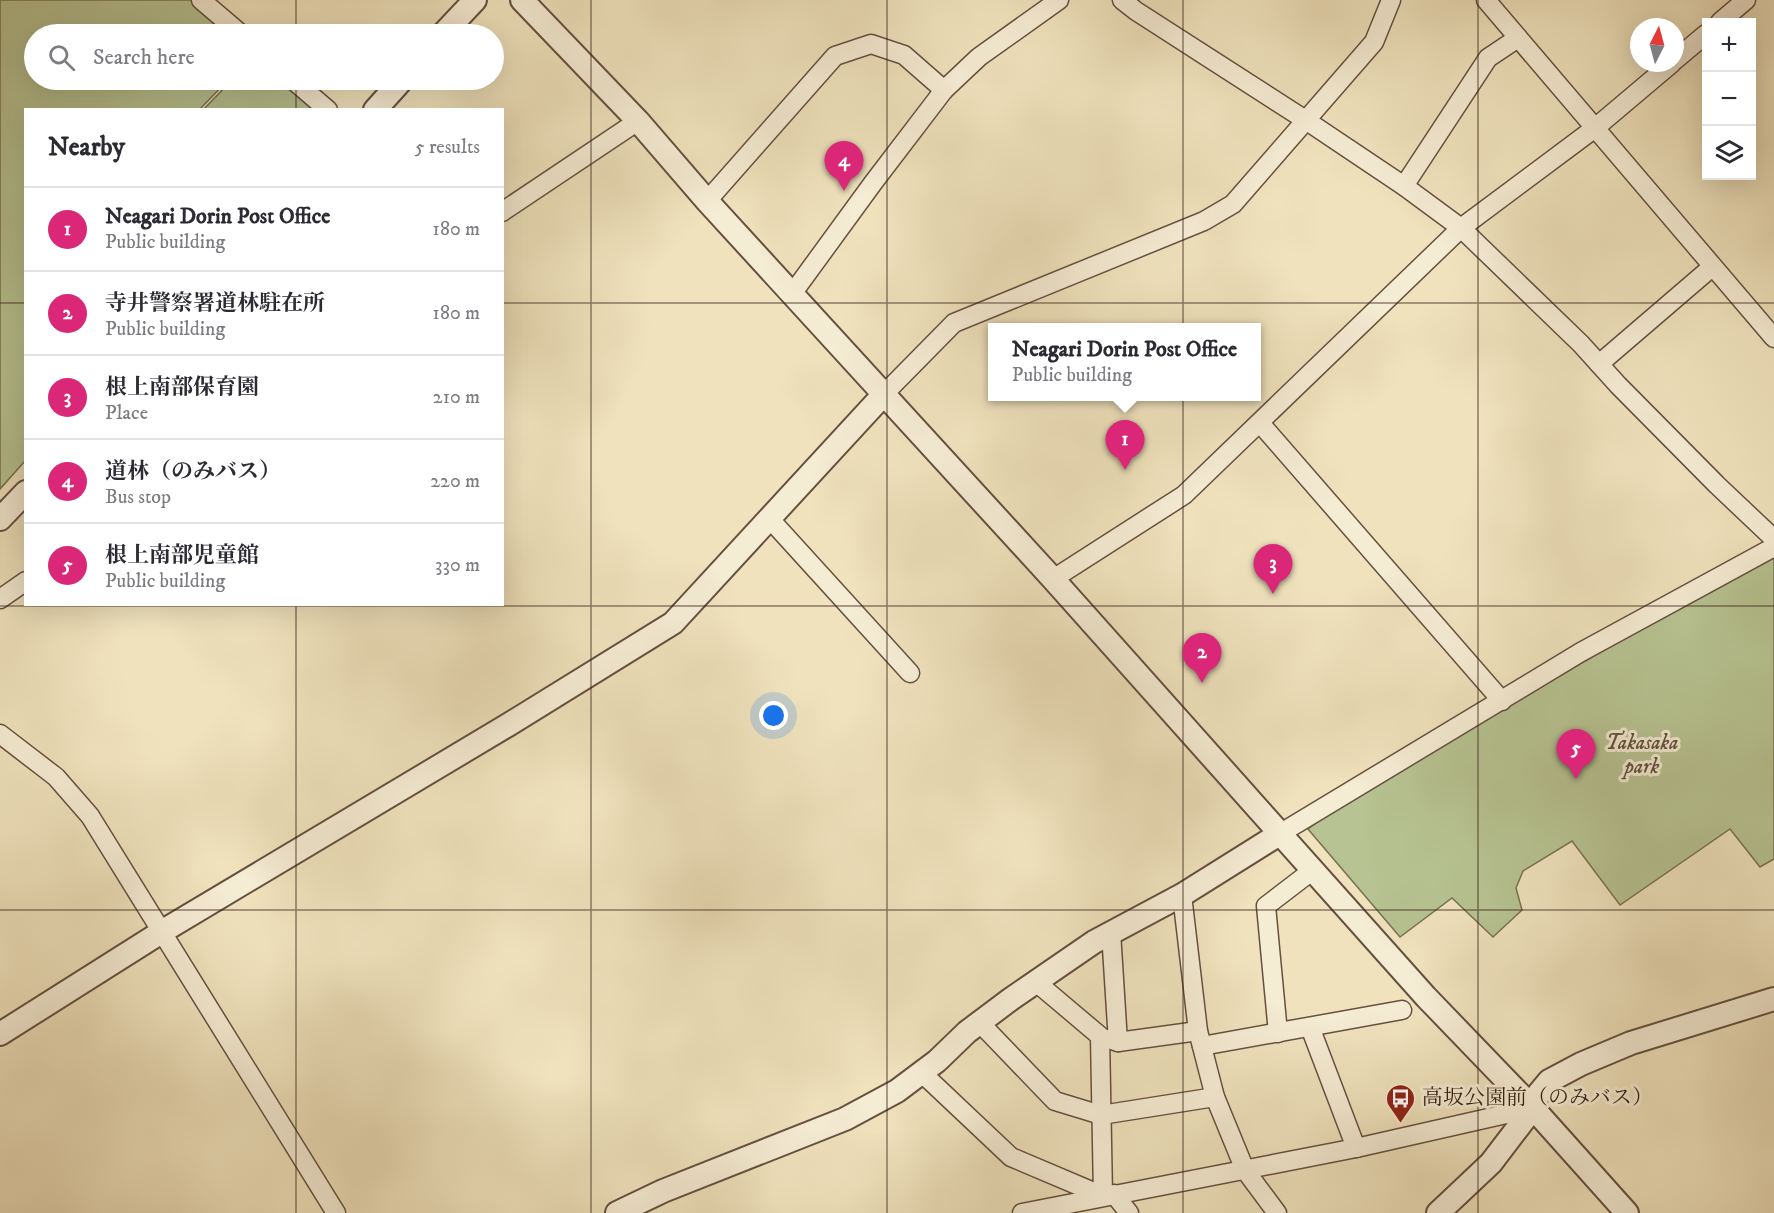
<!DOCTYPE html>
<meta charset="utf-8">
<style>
body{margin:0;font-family:"IM FELL DW Pica","Noto Serif JP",serif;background:#f2f2f3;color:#2b2b33}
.controls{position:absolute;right:18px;top:18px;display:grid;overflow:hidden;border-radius:0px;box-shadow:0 6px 24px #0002}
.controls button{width:54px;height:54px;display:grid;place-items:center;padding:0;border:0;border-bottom:2px solid #e1e1e2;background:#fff;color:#2b2b33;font:30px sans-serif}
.compass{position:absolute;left:1630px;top:18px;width:54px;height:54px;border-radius:50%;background:#fff;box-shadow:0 6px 24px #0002;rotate:6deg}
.you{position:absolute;left:774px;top:716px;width:21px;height:21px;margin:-15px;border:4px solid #fff;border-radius:50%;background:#1a73e8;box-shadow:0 0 0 9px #1a73e833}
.badge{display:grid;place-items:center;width:39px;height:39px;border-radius:50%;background:#db2777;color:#fff;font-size:20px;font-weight:700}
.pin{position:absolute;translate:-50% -50px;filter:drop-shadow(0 2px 3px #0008)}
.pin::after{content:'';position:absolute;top:32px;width:21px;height:18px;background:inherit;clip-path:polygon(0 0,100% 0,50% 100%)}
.popup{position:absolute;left:988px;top:323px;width:273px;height:78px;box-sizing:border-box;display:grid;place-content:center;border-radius:0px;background:#fff;filter:drop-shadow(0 2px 4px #0005);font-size:20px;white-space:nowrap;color:#7c7c81}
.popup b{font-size:22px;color:#2b2b33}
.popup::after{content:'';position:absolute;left:50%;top:100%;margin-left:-12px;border:12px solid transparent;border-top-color:#fff}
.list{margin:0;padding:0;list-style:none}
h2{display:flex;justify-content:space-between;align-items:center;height:78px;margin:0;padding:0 24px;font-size:26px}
h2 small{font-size:20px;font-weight:400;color:#7c7c81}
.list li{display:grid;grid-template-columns:39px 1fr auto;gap:18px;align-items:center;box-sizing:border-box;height:84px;padding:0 24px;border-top:2px solid #e1e1e2}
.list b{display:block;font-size:22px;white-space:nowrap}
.list p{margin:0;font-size:20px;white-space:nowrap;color:#7c7c81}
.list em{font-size:20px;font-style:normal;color:#7c7c81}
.icon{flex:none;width:33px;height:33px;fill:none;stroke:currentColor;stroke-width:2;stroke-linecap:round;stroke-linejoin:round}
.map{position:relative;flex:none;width:1774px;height:1213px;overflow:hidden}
.search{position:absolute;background:#fff;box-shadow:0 6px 24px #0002;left:24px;top:24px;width:480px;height:66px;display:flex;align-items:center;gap:15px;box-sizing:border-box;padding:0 21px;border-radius:33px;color:#7c7c81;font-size:22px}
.panel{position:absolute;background:#fff;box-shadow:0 6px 24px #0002;left:24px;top:108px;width:480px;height:498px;border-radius:0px}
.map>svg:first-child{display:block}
</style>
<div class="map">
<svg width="1774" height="1213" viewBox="0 0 1774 1213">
<rect width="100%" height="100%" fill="#efe2bd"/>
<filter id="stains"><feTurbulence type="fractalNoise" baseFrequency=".00333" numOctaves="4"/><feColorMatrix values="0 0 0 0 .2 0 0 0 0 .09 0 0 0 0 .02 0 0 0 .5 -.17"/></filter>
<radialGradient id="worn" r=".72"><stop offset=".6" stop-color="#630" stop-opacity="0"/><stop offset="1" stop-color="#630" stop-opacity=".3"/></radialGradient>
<!-- green -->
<g fill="#b7c392" stroke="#787154" stroke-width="1.5">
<path d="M 0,0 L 191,0 L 231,34 L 34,34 L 34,80 L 228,80 L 200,109 L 26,110 L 25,461 L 0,489 Z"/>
<path d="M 232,80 L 282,80 L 314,109 L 203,110 Z"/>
<path d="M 1764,557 L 1774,557 L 1774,859 L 1760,867 L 1730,829 L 1620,905 L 1572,841 L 1523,871 L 1516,888 L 1522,910 L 1493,937 L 1452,898 L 1400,937 L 1308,829 L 1343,802 Z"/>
</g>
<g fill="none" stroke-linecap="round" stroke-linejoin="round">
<defs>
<g id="minor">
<path d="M 201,0 L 241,34"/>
<path d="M 1122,0 L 1136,11 L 1307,121 L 1404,186 L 1461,228 L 1581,344 L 1618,385 L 1717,485 L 1774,539"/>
<path d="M 1486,0 L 1774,338"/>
<path d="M 1720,22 L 1746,0"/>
<path d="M 1675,60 L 1706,34"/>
<path d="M 293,80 L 328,110"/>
<path d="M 1404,186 L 1488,58 L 1518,38"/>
<path d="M 707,201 L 835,56 L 871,44 L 904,55 L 944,90"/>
<path d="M 502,212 L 638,121"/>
<path d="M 792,294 L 873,183 L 944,90 L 979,57 L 1059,0"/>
<path d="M 1599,364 L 1712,267"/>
<path d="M 885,393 L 954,323 L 1204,221 L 1233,204 L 1374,42 L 1391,0"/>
<path d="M 1260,423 L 1502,701"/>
<path d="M 769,518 L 910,673"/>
<path d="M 1053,579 L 1184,495 L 1461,228 L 1595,128 L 1672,63"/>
<path d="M 0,599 L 26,581"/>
<path d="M 0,734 L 56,777 L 90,816 L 336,1213"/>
<path d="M 1281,833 L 1581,652 L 1774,547"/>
<path d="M 1182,895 L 1198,1031 L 1215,1097 L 1245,1170 L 1277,1213"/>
<path d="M 1111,932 L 1118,1042"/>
<path d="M 980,1023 L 1055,1101 L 1101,1115 L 1215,1097"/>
<path d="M 1310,1027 L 1356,1148"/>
<path d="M 1278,1033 L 1266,906 L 1313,870"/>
<path d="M 1108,1039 L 1118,1042 L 1198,1031"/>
<path d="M 1202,1046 L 1402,1010"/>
<path d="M 922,1073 L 1011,1157 L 1103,1196 L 1100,1036 L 1036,982"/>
<path d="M 1114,1194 L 1129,1213"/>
<path d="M 1022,1213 L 1356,1148 L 1533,1108"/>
</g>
<g id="tertiary">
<path d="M 522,0 L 638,121 L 707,201 L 1053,579 L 1426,997 L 1533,1108 L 1627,1213"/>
<path d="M 443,34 L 475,0"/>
<path d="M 375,110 L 402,80"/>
<path d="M 0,519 L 26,492"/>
<path d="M 0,1034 L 163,931 L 508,725 L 673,623 L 885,393"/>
<path d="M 617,1213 L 663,1191 L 845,1119 L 897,1091 L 937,1061 L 967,1032 L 1011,999 L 1094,942 L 1182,895 L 1281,833"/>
<path d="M 1438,1213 L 1491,1163 L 1533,1108 L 1539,1093 L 1549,1081 L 1581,1064 L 1631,1043 L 1774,999"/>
</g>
</defs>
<!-- minor casing -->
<use href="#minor" stroke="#665040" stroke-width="21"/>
<!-- tertiary casing -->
<use href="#tertiary" stroke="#665040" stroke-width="26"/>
<!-- minor -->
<use href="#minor" stroke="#f5ecd4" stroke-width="18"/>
<!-- tertiary -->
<use href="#tertiary" stroke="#f5ecd4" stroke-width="22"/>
</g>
<!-- grid -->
<path fill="none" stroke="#381f16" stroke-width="1.5" stroke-opacity="0.55" d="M 296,0 L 296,34M 591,0 L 591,1213M 887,0 L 887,1213M 1183,0 L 1183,1213M 1478,0 L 1478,1213M 296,80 L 296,110M 0,303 L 26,303M 502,303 L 1774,303M 296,604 L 296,1213M 0,606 L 1774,606M 0,910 L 1774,910"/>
<!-- icons -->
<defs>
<symbol id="bus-pin" viewBox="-11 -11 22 30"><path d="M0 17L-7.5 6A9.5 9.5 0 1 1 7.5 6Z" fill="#8f2418" stroke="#f5ecd4"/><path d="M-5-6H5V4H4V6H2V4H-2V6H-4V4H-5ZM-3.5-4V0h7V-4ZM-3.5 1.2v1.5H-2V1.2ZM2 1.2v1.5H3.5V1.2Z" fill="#fff"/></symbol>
</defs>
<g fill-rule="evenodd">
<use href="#bus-pin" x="1384" y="1082" width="33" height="45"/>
</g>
<g text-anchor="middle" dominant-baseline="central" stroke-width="6" stroke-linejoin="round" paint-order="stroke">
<!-- park labels -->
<g font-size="21" font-style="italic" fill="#5e503b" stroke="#f5ecd4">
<text x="1642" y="743">Takasaka<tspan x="1642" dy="24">park</tspan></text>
</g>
<!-- poi labels -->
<g font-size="21" fill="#381f16" stroke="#f5ecd4" text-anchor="start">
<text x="1422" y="1098">高坂公園前（のみバス）</text>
</g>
</g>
<rect width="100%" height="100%" filter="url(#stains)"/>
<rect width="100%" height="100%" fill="url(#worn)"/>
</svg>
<div class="controls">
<button>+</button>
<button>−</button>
<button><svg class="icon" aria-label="layers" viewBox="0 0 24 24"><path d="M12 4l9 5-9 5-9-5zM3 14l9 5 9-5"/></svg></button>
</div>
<svg class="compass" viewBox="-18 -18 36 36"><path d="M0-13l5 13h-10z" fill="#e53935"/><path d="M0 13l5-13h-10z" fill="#7c7c81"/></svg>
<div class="you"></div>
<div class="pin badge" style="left:1125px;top:470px">1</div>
<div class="popup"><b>Neagari Dorin Post Office</b>Public building</div>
<div class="pin badge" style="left:1202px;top:683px">2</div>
<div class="pin badge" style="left:1273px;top:594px">3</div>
<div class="pin badge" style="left:844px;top:191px">4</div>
<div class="pin badge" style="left:1576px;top:779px">5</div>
<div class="search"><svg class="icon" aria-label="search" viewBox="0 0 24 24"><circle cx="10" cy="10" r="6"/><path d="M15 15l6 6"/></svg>Search here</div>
<section class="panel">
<h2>Nearby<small>5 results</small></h2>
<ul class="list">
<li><span class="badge">1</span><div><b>Neagari Dorin Post Office</b><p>Public building</p></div><em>180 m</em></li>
<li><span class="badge">2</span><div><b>寺井警察署道林駐在所</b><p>Public building</p></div><em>180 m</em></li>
<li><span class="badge">3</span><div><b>根上南部保育園</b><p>Place</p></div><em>210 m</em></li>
<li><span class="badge">4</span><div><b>道林（のみバス）</b><p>Bus stop</p></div><em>220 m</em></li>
<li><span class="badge">5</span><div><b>根上南部児童館</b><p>Public building</p></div><em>330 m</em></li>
</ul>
</section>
</div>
